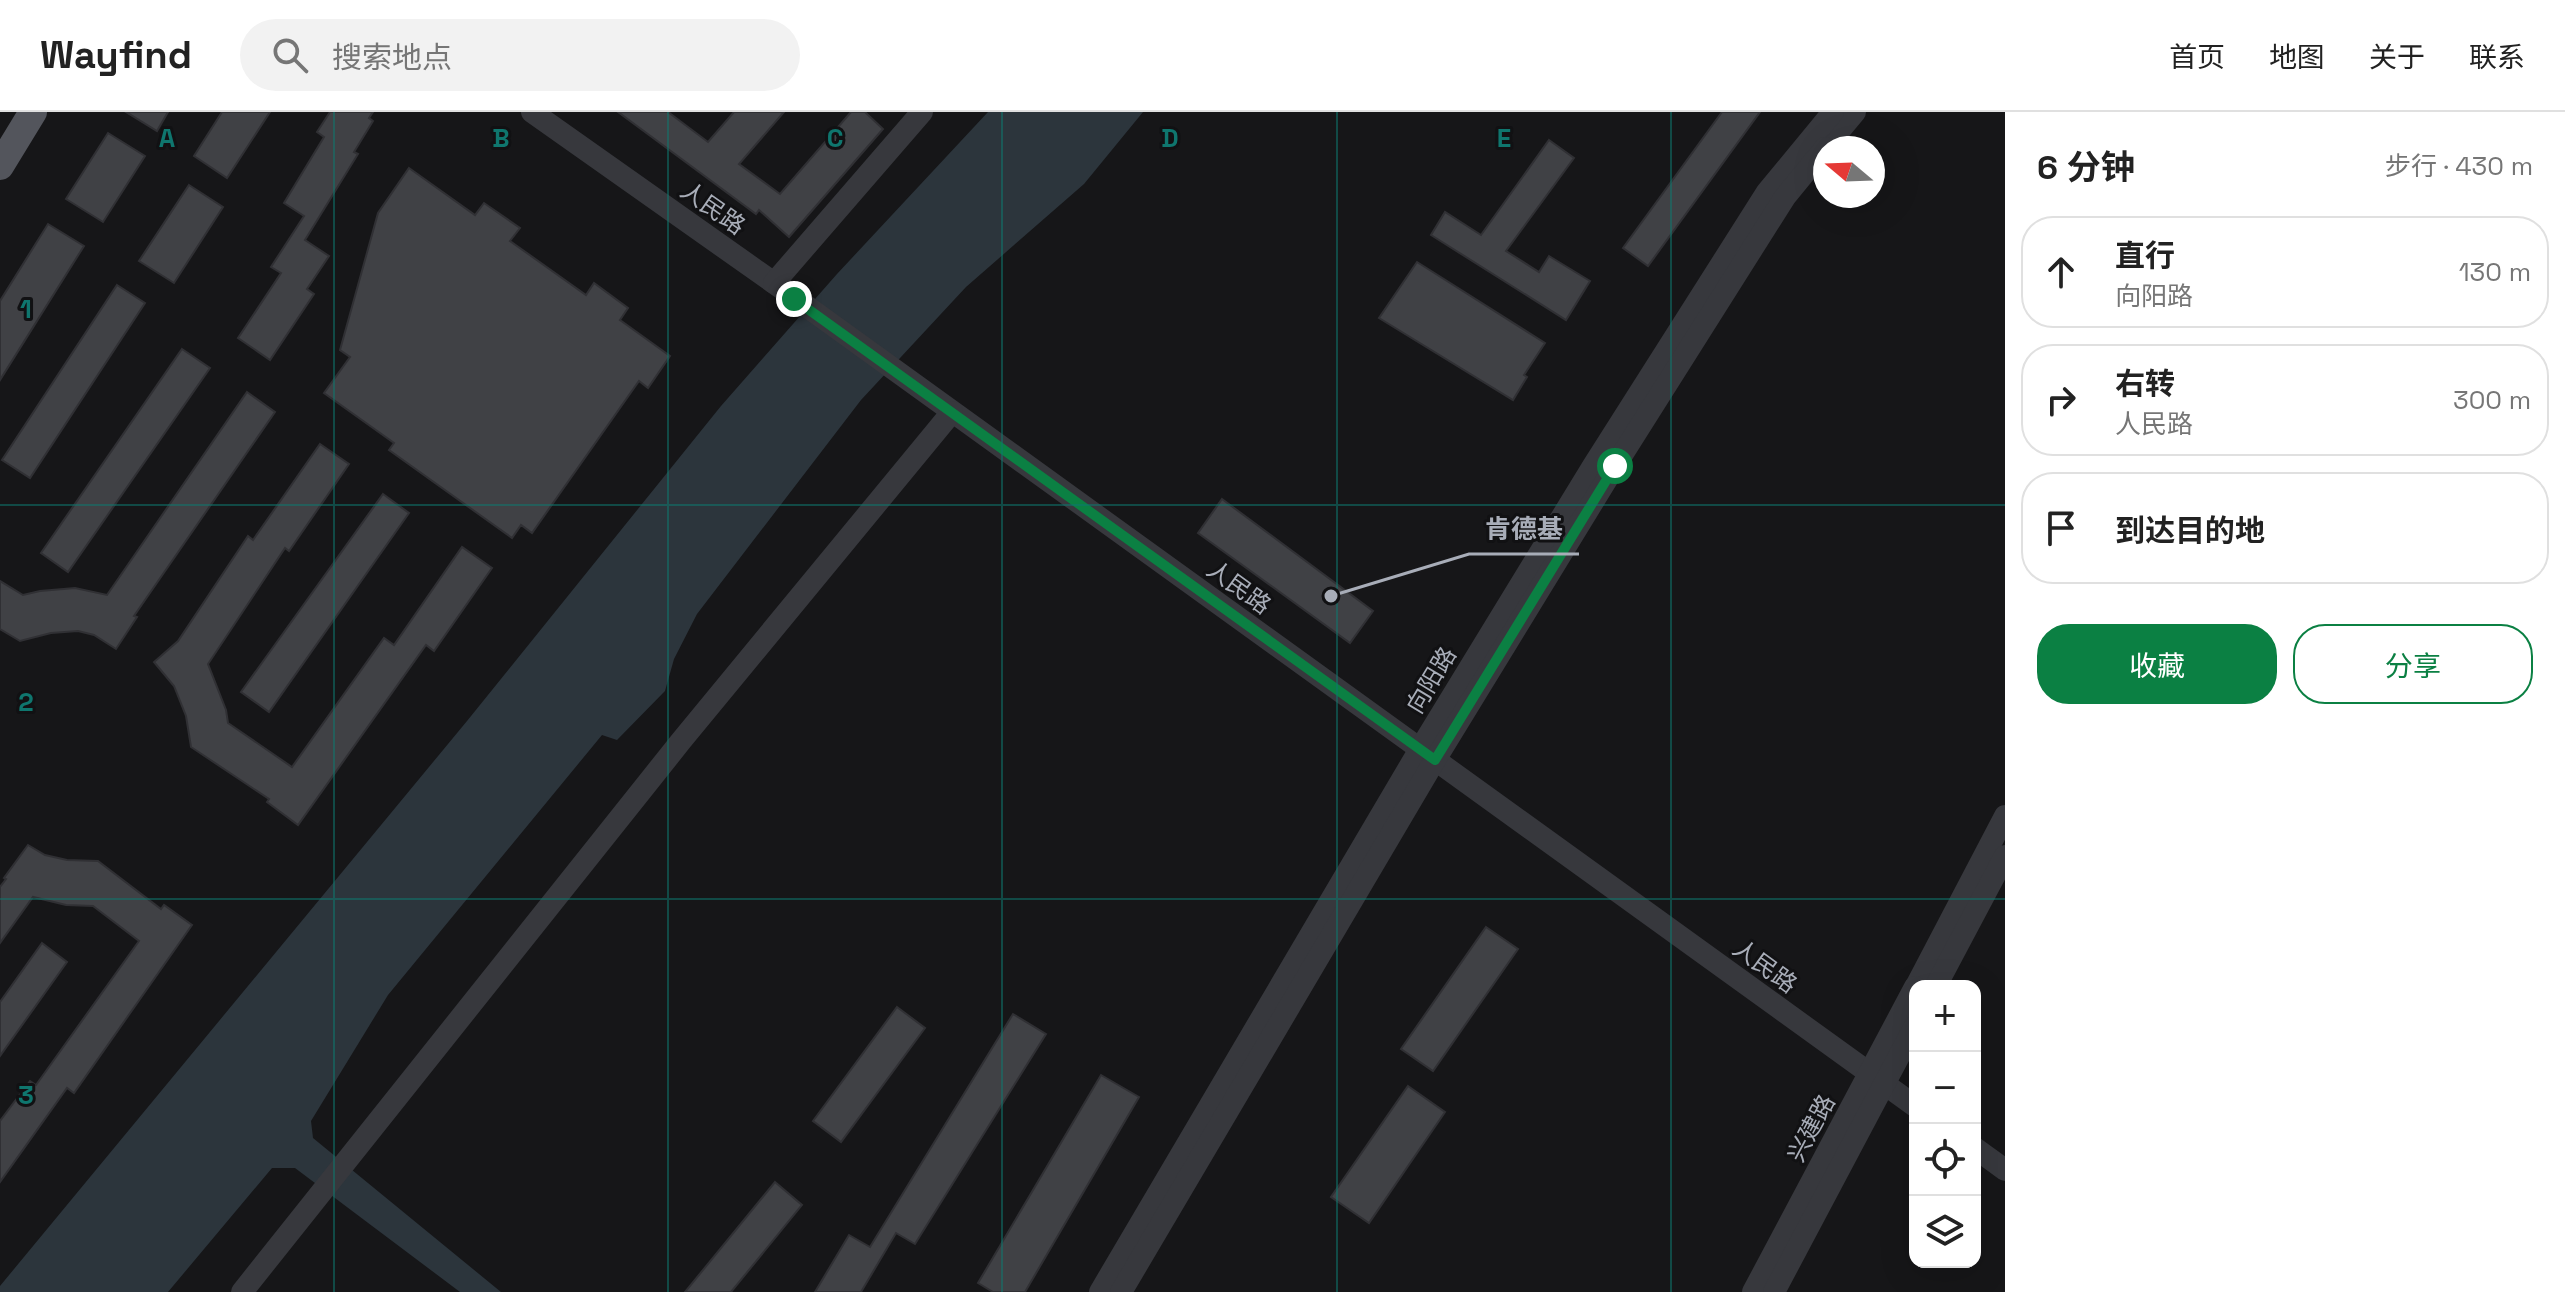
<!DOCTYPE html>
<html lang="zh">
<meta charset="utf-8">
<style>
body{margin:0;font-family:"Space Grotesk","Noto Sans SC",sans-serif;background:#f2f2f2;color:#222}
.controls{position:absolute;right:24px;bottom:24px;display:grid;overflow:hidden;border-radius:16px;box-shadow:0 8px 32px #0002}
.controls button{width:72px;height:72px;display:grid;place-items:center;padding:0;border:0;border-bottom:2px solid #e0e0e0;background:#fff;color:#222;font:40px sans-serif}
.compass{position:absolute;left:1813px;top:24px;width:72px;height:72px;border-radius:50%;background:#fff;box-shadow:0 8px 32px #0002;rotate:289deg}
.stop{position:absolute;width:24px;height:24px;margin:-18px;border:6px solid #0b8043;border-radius:50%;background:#fff}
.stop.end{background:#0b8043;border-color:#fff;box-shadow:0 2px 8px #0008}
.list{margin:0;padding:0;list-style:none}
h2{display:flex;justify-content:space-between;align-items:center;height:104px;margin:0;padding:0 32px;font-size:34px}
h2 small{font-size:26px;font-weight:400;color:#767676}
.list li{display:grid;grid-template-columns:52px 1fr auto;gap:24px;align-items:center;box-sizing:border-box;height:112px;margin:0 16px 16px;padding:0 16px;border:2px solid #e0e0e0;border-radius:32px}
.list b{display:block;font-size:30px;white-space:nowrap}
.list p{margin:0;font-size:26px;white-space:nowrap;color:#767676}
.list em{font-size:26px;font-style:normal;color:#767676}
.actions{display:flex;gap:16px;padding:24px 32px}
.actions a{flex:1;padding:18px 0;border:2px solid #0b8043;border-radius:32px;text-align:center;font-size:28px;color:#0b8043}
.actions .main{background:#0b8043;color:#fff}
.icon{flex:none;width:44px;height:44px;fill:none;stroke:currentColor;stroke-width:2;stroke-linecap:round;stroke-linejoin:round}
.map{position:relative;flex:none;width:2005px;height:1180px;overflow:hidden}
header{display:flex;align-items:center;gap:48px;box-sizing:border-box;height:112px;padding:0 40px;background:#fff;border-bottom:2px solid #e0e0e0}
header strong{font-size:38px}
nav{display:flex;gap:44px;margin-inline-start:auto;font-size:28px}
.search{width:560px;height:72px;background:#f2f2f2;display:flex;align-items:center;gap:20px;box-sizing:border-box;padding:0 28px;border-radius:44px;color:#767676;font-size:30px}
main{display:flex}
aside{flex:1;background:#fff}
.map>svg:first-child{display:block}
</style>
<header>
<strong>Wayfind</strong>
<div class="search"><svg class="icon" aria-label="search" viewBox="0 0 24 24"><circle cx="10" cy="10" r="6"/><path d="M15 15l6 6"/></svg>搜索地点</div>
<nav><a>首页</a><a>地图</a><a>关于</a><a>联系</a></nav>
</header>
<main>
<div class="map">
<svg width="2005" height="1180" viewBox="0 0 2005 1180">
<rect width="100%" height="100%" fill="#161618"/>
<!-- water -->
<path fill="#2c353c" d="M 988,0 L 1143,0 L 1084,72 L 966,175 L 861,288 L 697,502 L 674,547 L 665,579 L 617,628 L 602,623 L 388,883 L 311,1009 L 313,1026 L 501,1180 L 460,1180 L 295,1056 L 272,1056 L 168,1180 L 0,1180 L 0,1174 L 467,609 L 721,294 L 837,162 Z"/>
<!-- building -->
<g fill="#404145" stroke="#303034" stroke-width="2">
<path d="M 126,0 L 168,0 L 157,19 Z"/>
<path d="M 222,0 L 270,0 L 227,66 L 194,44 Z"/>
<path d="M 330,0 L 373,0 L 369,6 L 373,9 L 354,40 L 358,42 L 305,128 L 329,144 L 307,177 L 314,182 L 270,248 L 238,226 L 281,161 L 271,155 L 304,104 L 284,91 L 324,25 L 317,20 Z"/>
<path d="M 618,0 L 668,0 L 708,30 L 734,0 L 784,0 L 739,52 L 780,82 L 851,0 L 865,0 L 883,17 L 789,125 L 759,98 L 756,102 Z"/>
<path d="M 1722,0 L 1760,0 L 1648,154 L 1623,136 Z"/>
<path d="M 108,21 L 145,44 L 103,110 L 66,87 Z"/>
<path d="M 1549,28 L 1574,46 L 1506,139 L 1539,160 L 1549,144 L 1590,169 L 1566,208 L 1431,123 L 1445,100 L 1481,123 Z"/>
<path d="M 409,56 L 475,103 L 484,91 L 520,116 L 510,129 L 586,183 L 594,171 L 628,196 L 620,208 L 670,244 L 648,276 L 639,269 L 532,421 L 521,413 L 512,426 L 389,338 L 394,331 L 324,281 L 350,245 L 340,238 L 378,101 Z"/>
<path d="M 189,73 L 223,95 L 174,171 L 139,149 Z"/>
<path d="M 48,112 L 84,134 L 0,268 L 0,189 Z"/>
<path d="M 1417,150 L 1545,231 L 1524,263 L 1527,265 L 1513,288 L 1379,206 Z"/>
<path d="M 117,173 L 145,191 L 30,366 L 2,348 Z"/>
<path d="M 182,237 L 210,256 L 68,460 L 41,441 Z"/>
<path d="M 247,280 L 275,300 L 134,504 L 137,505 L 116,537 L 94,523 L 78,519 L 51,521 L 20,529 L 0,517 L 0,469 L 23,483 L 40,479 L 75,476 L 107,483 Z"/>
<path d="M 320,332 L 349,352 L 289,439 L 285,436 L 208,552 L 226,598 L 228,611 L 292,655 L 384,526 L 394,533 L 462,435 L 492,456 L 434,539 L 426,533 L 298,713 L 267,690 L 269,687 L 191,635 L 186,604 L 174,574 L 154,550 L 178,529 L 248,424 L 253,428 Z"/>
<path d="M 383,382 L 409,401 L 269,600 L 241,580 Z"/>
<path d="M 1222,387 L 1373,499 L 1350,531 L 1198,421 Z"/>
<path d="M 28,733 L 45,743 L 67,748 L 98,749 L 161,797 L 164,793 L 192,813 L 74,981 L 67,976 L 0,1070 L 0,1009 L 30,969 L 36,973 L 139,829 L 93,794 L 66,793 L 33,785 L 0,831 L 0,775 L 6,767 L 4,766 Z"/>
<path d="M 1486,815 L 1518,837 L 1433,959 L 1401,937 Z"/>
<path d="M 42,831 L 67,850 L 0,944 L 0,890 Z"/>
<path d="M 897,895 L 925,916 L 841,1030 L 813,1009 Z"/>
<path d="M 1013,902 L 1046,922 L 915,1132 L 896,1121 L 861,1180 L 815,1180 L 849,1123 L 870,1135 Z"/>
<path d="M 1101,963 L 1139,985 L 1025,1180 L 993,1180 L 978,1171 Z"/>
<path d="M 1408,974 L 1445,1000 L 1369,1111 L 1331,1085 Z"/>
<path d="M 775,1070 L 802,1093 L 731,1180 L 685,1180 Z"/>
</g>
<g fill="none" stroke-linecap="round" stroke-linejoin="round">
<!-- minor -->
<g stroke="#37383d" stroke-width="22">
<path d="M 532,0 L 784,178 L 1915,994"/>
<path d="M 1825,36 L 1855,0"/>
<path d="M 774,171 L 922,0"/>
<path d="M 1916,874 L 2005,704"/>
<path d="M 1936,874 L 2005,744"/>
<path d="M 1975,1036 L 2005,1058"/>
<path d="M 242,1180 L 681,629 L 952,300"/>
<path d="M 1100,1180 L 1420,637 L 1593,354 L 1767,80 L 1833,0"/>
<path d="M 1121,1180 L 1435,648 L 1615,354 L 1785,85 L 1825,36"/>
<path d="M 1753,1180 L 1915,875"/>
<path d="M 1774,1180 L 1915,914"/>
</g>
<!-- major -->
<path stroke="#53555c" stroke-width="28" d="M 0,54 L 33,0"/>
</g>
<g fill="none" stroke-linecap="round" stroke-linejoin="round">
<!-- route -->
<path stroke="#0b8043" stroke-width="10" d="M 794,187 L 1435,648 L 1615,354"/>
</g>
<!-- grid -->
<path fill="none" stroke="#0f766e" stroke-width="2" stroke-opacity="0.55" d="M 334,0 L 334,1180M 668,0 L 668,1180M 1002,0 L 1002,1180M 1337,0 L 1337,1180M 1671,0 L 1671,1180M 0,393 L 2005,393M 0,787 L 2005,787"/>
<g text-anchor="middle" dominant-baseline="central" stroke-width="6" stroke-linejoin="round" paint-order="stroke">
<!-- street labels -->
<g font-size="24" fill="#a8adb8" stroke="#111113">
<text transform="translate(713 96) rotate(35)">人民路</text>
<text transform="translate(1239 475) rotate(36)">人民路</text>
<text transform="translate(1431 568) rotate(-59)">向阳路</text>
<text transform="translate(1765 854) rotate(36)">人民路</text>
<text transform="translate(1811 1016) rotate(-62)">兴建路</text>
</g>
</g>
<g font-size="26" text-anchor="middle" font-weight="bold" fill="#0f766e" stroke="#111113" stroke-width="6" stroke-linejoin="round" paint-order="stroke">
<text x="167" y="35">A</text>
<text x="501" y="35">B</text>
<text x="835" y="35">C</text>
<text x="1170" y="35">D</text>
<text x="1504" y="35">E</text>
<text x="26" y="206">1</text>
<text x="26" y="599">2</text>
<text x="26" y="992">3</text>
</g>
<!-- callouts -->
<path fill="none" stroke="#a8adb8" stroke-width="3" d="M1331 484L1469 442H1579"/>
<circle fill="#a8adb8" stroke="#111113" stroke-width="3" cx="1331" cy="484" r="8"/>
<g font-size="26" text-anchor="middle" font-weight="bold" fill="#a8adb8" stroke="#111113" stroke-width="6" stroke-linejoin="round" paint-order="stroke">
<text x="1524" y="426">肯德基</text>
</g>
</svg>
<div class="controls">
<button>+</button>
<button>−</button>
<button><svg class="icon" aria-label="locate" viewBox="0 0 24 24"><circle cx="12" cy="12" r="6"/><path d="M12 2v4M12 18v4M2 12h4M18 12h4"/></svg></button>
<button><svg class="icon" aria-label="layers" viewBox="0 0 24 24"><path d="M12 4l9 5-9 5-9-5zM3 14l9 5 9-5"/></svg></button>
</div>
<svg class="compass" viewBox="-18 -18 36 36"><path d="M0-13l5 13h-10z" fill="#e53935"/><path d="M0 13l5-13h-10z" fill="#767676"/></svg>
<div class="stop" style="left:1615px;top:354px"></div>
<div class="stop end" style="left:794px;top:187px"></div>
</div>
<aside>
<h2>6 分钟<small>步行 · 430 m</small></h2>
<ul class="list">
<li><svg class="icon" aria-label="ahead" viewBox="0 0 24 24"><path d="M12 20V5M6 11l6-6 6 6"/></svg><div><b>直行</b><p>向阳路</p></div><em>130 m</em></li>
<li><svg class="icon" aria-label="right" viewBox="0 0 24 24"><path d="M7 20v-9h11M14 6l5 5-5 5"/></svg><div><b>右转</b><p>人民路</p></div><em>300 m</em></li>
<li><svg class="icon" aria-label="arrive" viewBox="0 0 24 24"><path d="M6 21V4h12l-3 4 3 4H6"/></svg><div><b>到达目的地</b></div></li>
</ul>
<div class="actions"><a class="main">收藏</a><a>分享</a></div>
</aside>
</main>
